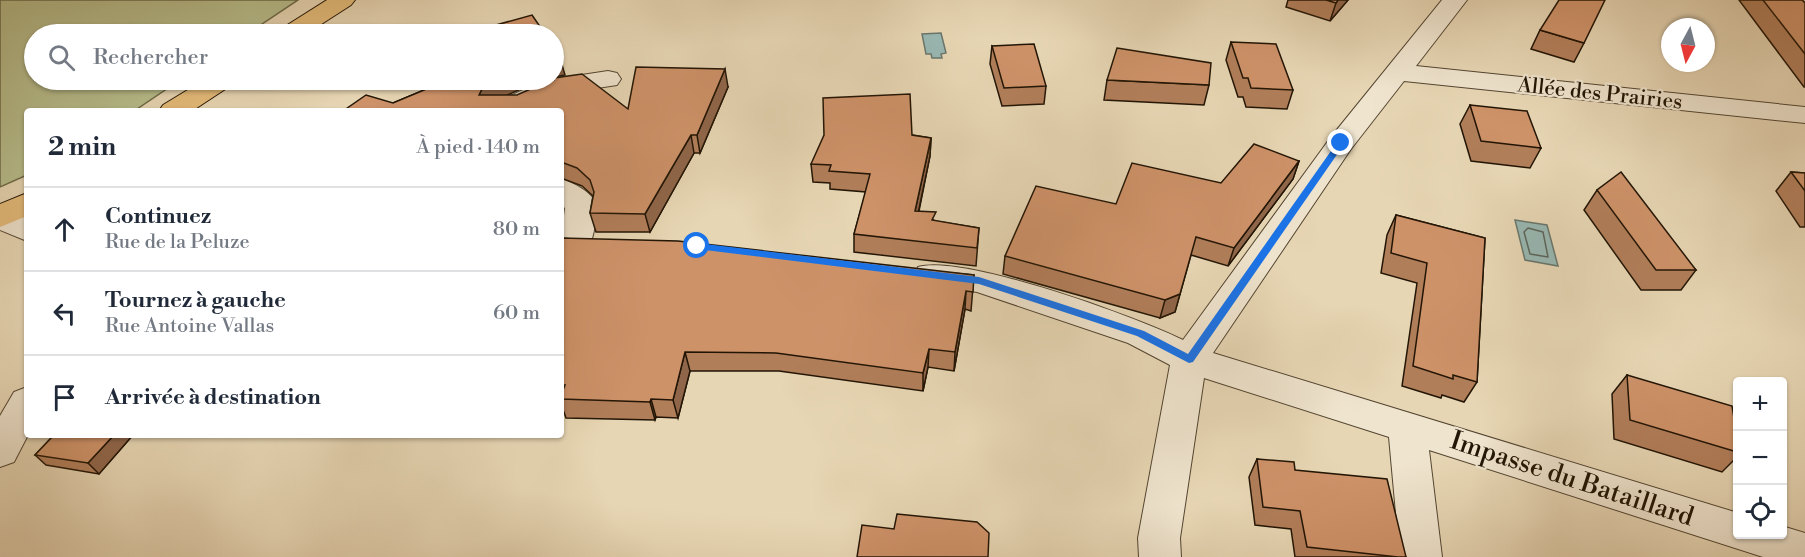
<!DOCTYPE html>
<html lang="fr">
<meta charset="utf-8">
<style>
body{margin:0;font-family:"Libre Bodoni",serif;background:#f2f2f3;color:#1f2937}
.controls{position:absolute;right:18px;bottom:18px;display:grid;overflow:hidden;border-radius:6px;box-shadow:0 2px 4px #0004}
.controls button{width:54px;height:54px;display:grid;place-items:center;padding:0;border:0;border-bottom:2px solid #e0e1e3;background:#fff;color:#1f2937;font:30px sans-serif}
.compass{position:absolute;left:1661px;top:18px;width:54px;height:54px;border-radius:50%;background:#fff;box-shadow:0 2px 4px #0004;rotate:187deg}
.stop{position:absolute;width:18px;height:18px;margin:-14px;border:4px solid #1a73e8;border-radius:50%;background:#fff}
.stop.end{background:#1a73e8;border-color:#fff;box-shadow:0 2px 6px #0008}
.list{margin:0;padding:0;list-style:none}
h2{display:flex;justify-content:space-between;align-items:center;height:78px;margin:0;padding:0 24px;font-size:26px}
h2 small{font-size:20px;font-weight:400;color:#747a83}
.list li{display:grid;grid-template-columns:39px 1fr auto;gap:18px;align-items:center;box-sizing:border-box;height:84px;padding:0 24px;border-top:2px solid #e0e1e3}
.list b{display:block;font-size:22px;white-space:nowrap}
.list p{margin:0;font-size:20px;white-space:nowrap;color:#747a83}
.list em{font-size:20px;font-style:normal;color:#747a83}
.icon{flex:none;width:33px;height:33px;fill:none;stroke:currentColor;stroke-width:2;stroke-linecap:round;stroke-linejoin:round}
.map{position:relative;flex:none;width:1805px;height:557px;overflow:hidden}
.search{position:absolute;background:#fff;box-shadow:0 2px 4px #0004;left:24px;top:24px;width:540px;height:66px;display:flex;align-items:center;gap:15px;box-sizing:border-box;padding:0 21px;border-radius:33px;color:#747a83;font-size:22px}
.panel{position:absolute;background:#fff;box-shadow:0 2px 4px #0004;left:24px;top:108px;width:540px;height:330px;border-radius:6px}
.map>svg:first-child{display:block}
</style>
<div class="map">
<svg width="1805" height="557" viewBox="0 0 1805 557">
<rect width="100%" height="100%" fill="#e7d6b4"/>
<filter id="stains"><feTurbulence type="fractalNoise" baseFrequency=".00333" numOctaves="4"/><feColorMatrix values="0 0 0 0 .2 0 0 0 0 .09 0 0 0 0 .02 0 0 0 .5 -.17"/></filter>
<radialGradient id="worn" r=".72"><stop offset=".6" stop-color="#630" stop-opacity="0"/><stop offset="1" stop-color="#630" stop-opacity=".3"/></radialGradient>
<!-- green -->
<path fill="#b7bd8c" stroke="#6c6948" stroke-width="1.5" d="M 0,0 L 298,0 L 247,34 L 34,34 L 34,80 L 180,80 L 134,111 L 27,111 L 27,175 L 0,187 Z"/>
<!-- water -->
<g fill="#98b8b3" stroke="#69776d" stroke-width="1.5">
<path d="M 941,33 L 946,53 L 941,54 L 942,58 L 932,58 L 931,54 L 926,54 L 922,34 Z"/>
<path d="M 1515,220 L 1547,225 L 1558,266 L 1525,260 Z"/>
</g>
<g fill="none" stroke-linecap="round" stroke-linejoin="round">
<!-- shore -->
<path stroke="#5d665c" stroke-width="1.5" d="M 1528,228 L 1543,232 L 1548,257 L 1530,254 L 1524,232 Z"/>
<defs>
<g id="minor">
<path d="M 1442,0 L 1467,0 L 1416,66 L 1805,107 L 1805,123 L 1404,81 L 1351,149 L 1213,353 L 1738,513 L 1738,534 L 1782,534 L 1782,526 L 1805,533 L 1805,557 L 1763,557 L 1429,450 L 1442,557 L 1400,557 L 1389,437 L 1204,378 L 1180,538 L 1181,557 L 1139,557 L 1138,538 L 1170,365 L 1128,343 L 977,292 L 918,283 L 914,275 L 918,267 C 963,254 1137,317 1183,340 L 1331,137 Z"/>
<path d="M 608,71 L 617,73 L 621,79 L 617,85 L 558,94 L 523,111 L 487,111 L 491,105 L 542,81 Z"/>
<path d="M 561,179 C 572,182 592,192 596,204 C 599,214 592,243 587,252 L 576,255 L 565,252 L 561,238 L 565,208 L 561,205 Z"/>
<path d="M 0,207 L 27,217 L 27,241 L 0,230 Z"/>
<path d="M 27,387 L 28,435 L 14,462 L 0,467 L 0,416 L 14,392 Z"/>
</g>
<g id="major">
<path d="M 327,0 L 355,0 L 351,5 L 306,34 L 278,34 L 281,29 Z"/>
<path d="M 204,80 L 234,80 L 230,86 L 192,111 L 159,111 L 163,105 Z"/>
<path d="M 27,193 L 27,216 L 0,227 L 0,204 Z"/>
</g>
</defs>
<!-- minor casing -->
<use href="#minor" stroke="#534531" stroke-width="2"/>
<!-- major casing -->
<use href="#major" stroke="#221505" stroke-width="2"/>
<!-- minor -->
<use href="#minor" fill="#efe4ce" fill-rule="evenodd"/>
<!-- major -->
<use href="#major" fill="#e4bb7a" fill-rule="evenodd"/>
</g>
<!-- wall -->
<g fill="#b17e5a" stroke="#221505" stroke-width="1.5">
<path d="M 1288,0 L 1348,0 L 1330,21 L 1286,7 Z"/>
<path d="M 1739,0 L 1802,0 L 1805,3 L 1805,87 L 1804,87 Z"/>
<path d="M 1540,30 L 1584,43 L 1574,62 L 1531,49 Z"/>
<path d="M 1231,42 L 1293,90 L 1287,109 L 1246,107 L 1243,97 L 1238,97 L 1226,60 Z"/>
<path d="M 992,46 L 1046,86 L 1044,104 L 1002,106 L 990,64 Z"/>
<path d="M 448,80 L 540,80 L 506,95 L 628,109 L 728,87 L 700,153 L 694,153 L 650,232 L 596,232 L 590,213 L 593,196 L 582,186 L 561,178 L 561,111 L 393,103 Z"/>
<path d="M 1107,80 L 1209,85 L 1204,105 L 1104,100 Z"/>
<path d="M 1470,105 L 1541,148 L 1530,168 L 1471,161 L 1460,124 Z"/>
<path d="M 912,135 L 931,138 L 930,156 L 919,211 L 935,221 L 979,228 L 976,266 L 854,252 L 854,234 L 866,192 L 830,189 L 830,183 L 813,182 L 811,164 Z"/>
<path d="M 1299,161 L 1293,179 L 1228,266 L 1191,255 L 1175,312 L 1160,318 L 1003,274 L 1005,256 L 1116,204 L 1221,183 Z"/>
<path d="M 1791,172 L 1805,173 L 1805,227 L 1800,227 L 1776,191 Z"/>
<path d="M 1597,190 L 1696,270 L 1681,290 L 1641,290 L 1584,210 Z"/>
<path d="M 1396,215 L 1485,238 L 1477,382 L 1464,402 L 1442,395 L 1441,398 L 1402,386 L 1417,283 L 1381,273 L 1387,235 Z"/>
<path d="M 561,238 L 974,275 L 971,311 L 965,309 L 954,371 L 928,367 L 923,391 L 779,371 L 690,371 L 678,418 L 656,417 L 655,420 L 566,418 L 561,404 Z"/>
<path d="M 1627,375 L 1737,435 L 1737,457 L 1722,472 L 1614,439 L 1612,394 Z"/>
<path d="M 48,435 L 133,435 L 99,474 L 46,465 L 35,455 L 51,438 Z"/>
<path d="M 1257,459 L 1295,470 L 1406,557 L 1295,557 L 1291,529 L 1255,525 L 1249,477 Z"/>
</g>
<!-- shaded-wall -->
<g fill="#90664a" stroke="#221505" stroke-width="1.5">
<path d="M 1338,0 L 1348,0 L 1330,21 L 1336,3 Z"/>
<path d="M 560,58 L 565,75 L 554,77 L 554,59 Z"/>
<path d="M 725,69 L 728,87 L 700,153 L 697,135 Z"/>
<path d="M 496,80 L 540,80 L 490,103 L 479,95 L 484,85 Z"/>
<path d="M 691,135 L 694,153 L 650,232 L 645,214 Z"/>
<path d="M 931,138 L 930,156 L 915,228 L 915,211 Z"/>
<path d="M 1299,161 L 1293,179 L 1228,266 L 1234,248 Z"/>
<path d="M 561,204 L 563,209 L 561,233 Z"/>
<path d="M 966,291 L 965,309 L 954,371 L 955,352 Z"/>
<path d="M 1180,294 L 1175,312 L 1160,318 L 1165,300 Z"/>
<path d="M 929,349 L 928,367 L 923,391 L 923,373 Z"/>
<path d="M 685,352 L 690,371 L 678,418 L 673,400 Z"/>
<path d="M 651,399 L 656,417 L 655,420 L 650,402 Z"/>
<path d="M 114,435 L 133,435 L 99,474 L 88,463 Z"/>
</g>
<!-- building -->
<g fill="#ce9269" stroke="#221505" stroke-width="1.5">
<path d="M 1326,0 L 1338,0 L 1336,3 Z"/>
<path d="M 1559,0 L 1605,0 L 1584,43 L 1540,30 Z"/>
<path d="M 1763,0 L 1802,0 L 1805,3 L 1805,54 Z"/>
<path d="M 532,15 L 545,34 L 502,34 L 496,25 Z"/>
<path d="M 1231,42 L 1276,44 L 1293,90 L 1251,88 L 1248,78 L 1243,78 Z"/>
<path d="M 1034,44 L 1046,86 L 1004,88 L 992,46 Z"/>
<path d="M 554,47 L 560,58 L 554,59 Z"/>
<path d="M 1117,48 L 1211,63 L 1209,85 L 1107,80 Z"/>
<path d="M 636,67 L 725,69 L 697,135 L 691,135 L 645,214 L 590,213 L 594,192 L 590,180 L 577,168 L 561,162 L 561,111 L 343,111 L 366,95 L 393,103 L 448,80 L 496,80 L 484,85 L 479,95 L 517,95 L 551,80 L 554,80 L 554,78 L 582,74 L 628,109 Z"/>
<path d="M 910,94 L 912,135 L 931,138 L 915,211 L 936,212 L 932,220 L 979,228 L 977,248 L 854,234 L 870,174 L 829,171 L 831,165 L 811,164 L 824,135 L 823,98 Z"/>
<path d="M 1470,105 L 1527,111 L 1541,148 L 1481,141 Z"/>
<path d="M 1254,144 L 1299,161 L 1234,248 L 1196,237 L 1180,294 L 1165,300 L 1005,256 L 1036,186 L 1116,204 L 1132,163 L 1221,183 Z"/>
<path d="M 1621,172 L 1696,270 L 1656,270 L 1597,190 Z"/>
<path d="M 1791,172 L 1805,173 L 1805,191 Z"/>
<path d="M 1396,215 L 1485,238 L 1477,382 L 1453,375 L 1453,379 L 1413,366 L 1427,263 L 1391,253 Z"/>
<path d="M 561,238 L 678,241 L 974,275 L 973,292 L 966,291 L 955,352 L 929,349 L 923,373 L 776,353 L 685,352 L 673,400 L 651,399 L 650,402 L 561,399 L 561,395 L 565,385 L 561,385 Z"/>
<path d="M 1627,375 L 1732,406 L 1737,435 L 1737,452 L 1630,420 Z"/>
<path d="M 54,435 L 114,435 L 88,463 L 35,455 Z"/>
<path d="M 1257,459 L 1294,462 L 1295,470 L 1387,479 L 1406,557 L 1398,557 L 1307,547 L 1300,511 L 1263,507 Z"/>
<path d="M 897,514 L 977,522 L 989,533 L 988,557 L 857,557 L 862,525 L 894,529 Z"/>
</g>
<!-- route -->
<path fill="#1a73e8" d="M 1338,141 L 1345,143 L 1193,362 L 1189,363 L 1137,336 L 979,284 L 697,249 L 693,246 L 697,243 L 979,277 L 1144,331 L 1188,354 Z"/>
<g text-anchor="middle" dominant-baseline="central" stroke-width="4.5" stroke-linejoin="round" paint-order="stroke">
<!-- street labels -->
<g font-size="21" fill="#221505" stroke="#efe4ce">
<text transform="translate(1600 94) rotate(6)">Allée des Prairies</text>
</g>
<!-- near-street labels -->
<g font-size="26" fill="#221505" stroke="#efe4ce">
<text transform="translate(1572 479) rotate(18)">Impasse du Bataillard</text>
</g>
</g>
<rect width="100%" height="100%" filter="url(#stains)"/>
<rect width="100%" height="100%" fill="url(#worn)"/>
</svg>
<div class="controls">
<button>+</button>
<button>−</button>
<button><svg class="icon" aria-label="locate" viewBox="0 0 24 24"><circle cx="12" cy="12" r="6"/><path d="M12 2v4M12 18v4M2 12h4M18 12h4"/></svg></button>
</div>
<svg class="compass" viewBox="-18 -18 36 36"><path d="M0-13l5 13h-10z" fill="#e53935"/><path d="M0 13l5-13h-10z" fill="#747a83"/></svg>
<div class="stop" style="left:697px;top:246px"></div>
<div class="stop end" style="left:1341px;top:143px"></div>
<div class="search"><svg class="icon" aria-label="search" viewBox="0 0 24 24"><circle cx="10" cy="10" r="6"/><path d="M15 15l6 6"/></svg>Rechercher</div>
<section class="panel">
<h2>2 min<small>À pied · 140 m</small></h2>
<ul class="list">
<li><svg class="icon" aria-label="ahead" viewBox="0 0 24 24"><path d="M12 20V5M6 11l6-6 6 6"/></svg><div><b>Continuez</b><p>Rue de la Peluze</p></div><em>80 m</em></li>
<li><svg class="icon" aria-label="left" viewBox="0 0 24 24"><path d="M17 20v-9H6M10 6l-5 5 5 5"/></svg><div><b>Tournez à gauche</b><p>Rue Antoine Vallas</p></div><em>60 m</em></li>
<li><svg class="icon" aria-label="arrive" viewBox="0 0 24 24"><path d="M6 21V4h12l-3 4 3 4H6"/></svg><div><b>Arrivée à destination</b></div></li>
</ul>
</section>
</div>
